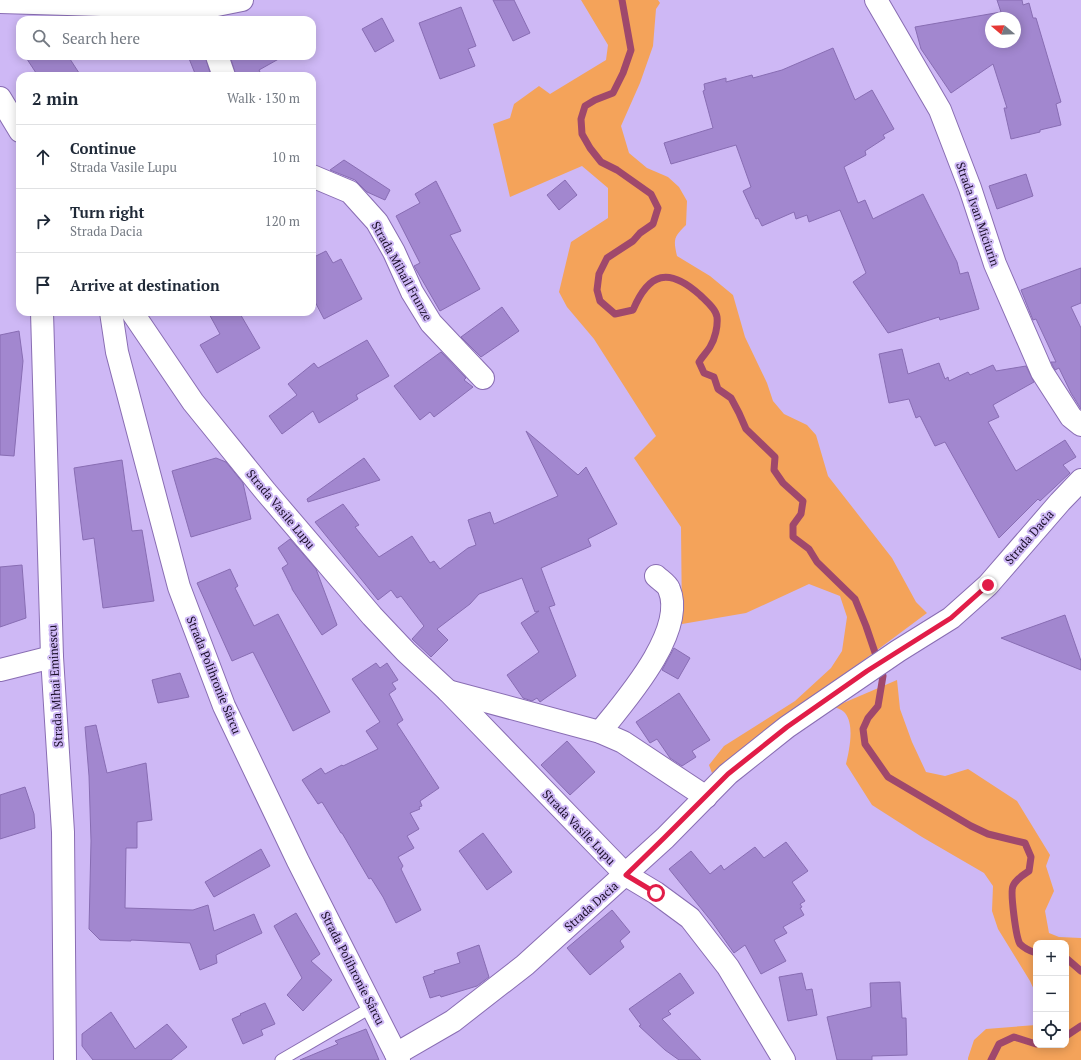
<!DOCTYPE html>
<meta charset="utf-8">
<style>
body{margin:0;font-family:"PT Serif",serif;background:#f6f6f7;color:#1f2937}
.controls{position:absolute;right:12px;bottom:12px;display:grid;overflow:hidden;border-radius:8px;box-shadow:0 2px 10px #0003}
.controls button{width:36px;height:36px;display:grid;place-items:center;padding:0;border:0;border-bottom:1px solid #e0e1e3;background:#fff;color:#1f2937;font:20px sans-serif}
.compass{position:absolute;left:985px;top:12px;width:36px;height:36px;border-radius:50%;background:#fff;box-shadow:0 2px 10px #0003;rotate:289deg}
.stop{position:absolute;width:12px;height:12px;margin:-9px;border:3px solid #e11d48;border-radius:50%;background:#fff}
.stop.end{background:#e11d48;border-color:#fff;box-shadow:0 1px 4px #0008}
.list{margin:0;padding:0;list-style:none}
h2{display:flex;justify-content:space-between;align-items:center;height:52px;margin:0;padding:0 16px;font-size:17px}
h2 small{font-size:13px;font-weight:400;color:#747a83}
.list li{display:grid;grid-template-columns:26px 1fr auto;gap:12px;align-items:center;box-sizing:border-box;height:64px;padding:0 16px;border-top:1px solid #e0e1e3}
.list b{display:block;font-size:15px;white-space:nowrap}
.list p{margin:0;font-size:13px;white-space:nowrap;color:#747a83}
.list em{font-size:13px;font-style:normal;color:#747a83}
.icon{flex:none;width:22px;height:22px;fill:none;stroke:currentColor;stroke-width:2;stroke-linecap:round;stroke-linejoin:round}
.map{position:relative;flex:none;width:1081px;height:1060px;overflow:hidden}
.search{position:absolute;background:#fff;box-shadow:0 2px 10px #0003;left:16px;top:16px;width:300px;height:44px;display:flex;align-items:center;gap:10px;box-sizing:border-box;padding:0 14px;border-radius:12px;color:#747a83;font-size:15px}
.panel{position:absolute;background:#fff;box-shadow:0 2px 10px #0003;left:16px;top:72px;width:300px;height:244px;border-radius:12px}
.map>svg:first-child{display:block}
</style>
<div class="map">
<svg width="1081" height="1060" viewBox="0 0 1081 1060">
<rect width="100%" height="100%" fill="#ceb8f5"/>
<!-- green -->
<g fill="#f4a35a">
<path d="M 581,0 L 658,0 L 660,3 L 656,9 L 653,46 L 640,83 L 621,126 L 629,153 L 647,168 L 668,177 L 679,187 L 687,201 L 686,225 C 674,237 673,239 677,256 L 710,276 L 733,295 L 745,337 L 767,383 L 773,401 L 784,414 L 807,425 L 816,435 L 828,476 L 892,558 L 916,602 L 927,613 L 712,773 L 709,765 L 724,746 L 795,701 L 831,668 L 842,651 L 847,617 L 840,596 L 809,584 L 746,613 L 682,624 L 681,527 L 634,458 L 656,436 L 594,339 L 567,307 L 559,292 L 571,242 L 608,218 L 608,188 L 582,166 L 510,197 L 493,124 L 510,118 L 514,104 L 539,86 L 550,94 L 606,60 L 608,45 Z"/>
<path d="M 897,680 L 900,709 L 912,742 L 926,772 L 945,776 L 968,769 L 1017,801 L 1050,855 L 1046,866 L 1054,891 L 1045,911 L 1049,933 L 1059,937 L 1081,938 L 1081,1060 L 968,1060 L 968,1058 L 974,1040 L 986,1029 L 1036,1025 L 1036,1045 L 1066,1045 L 1066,943 L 1036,943 L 1036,994 L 1030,981 L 998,929 L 992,911 L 993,886 L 984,873 L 922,837 L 872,805 L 846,764 C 849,751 855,725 845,713 C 843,710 837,708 834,707 Z"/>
</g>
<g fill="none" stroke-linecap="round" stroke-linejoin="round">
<!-- stream -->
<g stroke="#9f486c" stroke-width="7">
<path d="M 622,0 L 631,50 L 623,73 L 613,93 L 595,100 L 585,106 L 581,119 L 582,134 L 590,148 L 601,162 L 617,170 L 651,194 L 658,208 L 653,224 L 640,233 L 633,241 L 607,258 L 599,274 L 597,290 L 600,301 L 615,314 L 633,310 C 649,272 669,267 700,295 C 706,301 716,309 717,317 C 718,326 715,339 710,347 C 707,352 702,357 699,362 L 704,373 L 714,377 L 718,389 L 731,398 L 739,413 L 746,429 L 775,457 L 774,470 L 783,483 L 803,501 L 801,514 L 793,525 L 793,537 L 809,549 L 817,562 L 855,599 L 866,626 L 883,676 L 878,706 L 868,718 L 863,729 L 865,744 L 888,777 L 971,826 L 988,834 L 1025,843 L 1031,857 L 1029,871 C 1023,875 1016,879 1013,886 C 1010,892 1016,938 1020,944 C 1025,949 1030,951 1036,953"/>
<path d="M 1066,958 L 1081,971"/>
<path d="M 1066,1036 L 1081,1026"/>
<path d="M 991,1060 L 999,1044 L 1014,1037 L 1036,1044"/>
</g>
</g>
<!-- building -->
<g fill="#a287cf" stroke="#886db3" fill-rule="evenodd">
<path d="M 493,0 L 514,0 L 530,33 L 513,41 Z"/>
<path d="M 997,0 L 1022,0 L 1023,5 L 1029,3 L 1033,18 L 1036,18 L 1061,102 L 1056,104 L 1061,125 L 1040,130 L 1040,132 L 1011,139 L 1004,108 L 1007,108 L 993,64 L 951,93 L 921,49 L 915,27 L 1001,12 ZM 991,18 L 1015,18 L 1015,42 L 991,42 Z"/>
<path d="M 461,7 L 476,46 L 468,49 L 475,66 L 440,79 L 419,23 Z"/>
<path d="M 382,18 L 394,41 L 375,52 L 362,29 Z"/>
<path d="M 833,48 L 855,100 L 872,90 L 894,129 L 883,135 L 885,138 L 865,151 L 866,155 L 844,167 L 858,203 L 865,200 L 873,219 L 923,194 L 957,262 L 960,274 L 968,272 L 979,309 L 940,320 L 939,317 L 888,333 L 853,282 L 866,273 L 840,210 L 809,222 L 807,215 L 796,219 L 794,212 L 762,226 L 758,218 L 756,219 L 743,191 L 751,187 L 736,145 L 671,164 L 664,143 L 713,128 L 703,91 L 705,90 L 704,84 L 726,78 L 726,82 L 752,75 L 753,78 L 782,70 Z"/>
<path d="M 25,56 L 68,56 L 81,76 L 38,76 Z"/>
<path d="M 188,56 L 205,56 L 211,76 L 196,76 Z"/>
<path d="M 230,56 L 284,56 L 259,70 L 262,76 L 236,76 Z"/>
<path d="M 344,160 L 390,190 L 385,200 L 367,192 L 355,180 L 330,170 Z"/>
<path d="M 1026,174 L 1033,196 L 997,209 L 989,186 Z"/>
<path d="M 565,180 L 577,195 L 559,210 L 547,195 Z"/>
<path d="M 436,181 L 461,231 L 450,235 L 480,289 L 440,311 L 414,266 L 420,263 L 396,216 L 420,203 L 415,194 Z"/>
<path d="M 326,251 L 333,263 L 341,259 L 362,299 L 324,319 L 312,296 L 312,258 Z"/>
<path d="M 1081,268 L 1081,303 L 1071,307 L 1081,328 L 1081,409 L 1071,393 L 1059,368 L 1055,370 L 1051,362 L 1056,362 L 1036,319 L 1033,320 L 1021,290 Z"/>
<path d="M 502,307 L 519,331 L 481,357 L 461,337 Z"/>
<path d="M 208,312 L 239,312 L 260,348 L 217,373 L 200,345 L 220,334 Z"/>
<path d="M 19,331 L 23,361 L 14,456 L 0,455 L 0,335 Z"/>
<path d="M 367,340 L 389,376 L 356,395 L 358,399 L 319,423 L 313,411 L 282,434 L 269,416 L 297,395 L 288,384 L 314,363 L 318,368 Z"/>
<path d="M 902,349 L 908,374 L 939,363 L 945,379 L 948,377 L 949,381 L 968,372 L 970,375 L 993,365 L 996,371 L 1026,366 L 1034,382 L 993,405 L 999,417 L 988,422 L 1016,471 L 1065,440 L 1076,457 L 1063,465 L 1070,473 L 1040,501 L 1038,499 L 999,538 L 945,442 L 935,446 L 920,416 L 916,418 L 909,399 L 889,403 L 879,354 Z"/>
<path d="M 441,352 L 466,378 L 464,380 L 473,387 L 434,417 L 430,412 L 420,420 L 394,386 Z"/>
<path d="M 526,431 L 578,475 L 586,467 L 617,524 L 588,539 L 591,546 L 541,568 L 555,605 L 549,607 L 576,676 L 540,702 L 537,698 L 532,701 L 523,698 L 507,675 L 539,652 L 521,623 L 539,611 L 535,612 L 522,578 L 479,594 L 470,604 L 437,629 L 448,640 L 431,657 L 412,639 L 424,626 L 401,596 L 397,598 L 391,590 L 378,600 L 315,522 L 343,504 L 359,525 L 355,527 L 379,557 L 412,536 L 430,563 L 434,561 L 440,569 L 468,548 L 476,545 L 468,520 L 490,512 L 494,524 L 558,496 Z"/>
<path d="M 216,458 L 226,462 L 243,483 L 251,519 L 191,537 L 172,471 Z"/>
<path d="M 364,458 L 380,480 L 308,502 L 307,499 Z"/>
<path d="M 122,460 L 132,531 L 142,530 L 154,601 L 103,608 L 94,538 L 83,540 L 74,468 Z"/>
<path d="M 290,539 L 316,569 L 337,625 L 322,635 L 292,589 L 292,588 L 282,568 L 288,564 L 278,548 Z"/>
<path d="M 22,565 L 26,618 L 0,627 L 0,567 Z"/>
<path d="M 230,569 L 238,586 L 235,588 L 254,626 L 278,614 L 330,712 L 293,731 L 253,652 L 232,661 L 197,583 Z"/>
<path d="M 1065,615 L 1081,661 L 1081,670 L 1001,638 Z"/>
<path d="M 674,648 L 690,658 L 678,679 L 662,670 Z"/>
<path d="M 376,663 L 380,668 L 387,663 L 398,680 L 392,683 L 396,689 L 389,694 L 403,720 L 397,724 L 439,788 L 420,801 L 422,806 L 419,807 L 420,809 L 410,813 L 419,829 L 407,836 L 414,848 L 398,857 L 403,866 L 401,869 L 421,910 L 396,923 L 383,897 L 371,878 L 369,879 L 342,833 L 341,833 L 322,802 L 318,804 L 302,780 L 321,768 L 325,774 L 342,765 L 343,766 L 378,749 L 366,731 L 380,722 L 352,679 Z"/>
<path d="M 180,673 L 189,697 L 158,703 L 152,680 Z"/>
<path d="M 679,693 L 710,740 L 692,751 L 696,757 L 682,766 L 670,758 L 657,739 L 650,743 L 636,722 Z"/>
<path d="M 96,725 L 107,773 L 146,763 L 152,820 L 137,822 L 137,848 L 126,848 L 125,908 L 193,910 L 208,905 L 214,931 L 254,914 L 262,933 L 216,955 L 217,963 L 200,970 L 190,943 L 131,940 L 131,941 L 100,940 L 89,929 L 91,841 L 89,776 L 85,727 Z"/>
<path d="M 567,741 L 595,772 L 570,795 L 541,765 Z"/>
<path d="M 25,787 L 34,814 L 35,828 L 0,839 L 0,795 Z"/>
<path d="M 483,833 L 512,872 L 487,890 L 459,851 Z"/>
<path d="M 786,842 L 808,871 L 792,882 L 805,901 L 800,904 L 802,907 L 800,908 L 804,915 L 783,927 L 787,933 L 774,940 L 786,961 L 761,974 L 745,945 L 734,953 L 712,922 L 669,869 L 691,851 L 710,874 L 721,865 L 724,870 L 755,847 L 764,858 Z"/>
<path d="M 261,849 L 270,866 L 214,897 L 205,882 Z"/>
<path d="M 612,910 L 630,932 L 620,941 L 624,947 L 590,975 L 567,948 Z"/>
<path d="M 296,913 L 320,954 L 311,961 L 332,980 L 303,1011 L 287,995 L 302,978 L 274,926 Z"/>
<path d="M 479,945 L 489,977 L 477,986 L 441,997 L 440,995 L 430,998 L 423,977 L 435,973 L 434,971 L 460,963 L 457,953 Z"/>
<path d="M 680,973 L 694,993 L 668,1011 L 671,1014 L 662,1019 L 701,1060 L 679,1060 L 665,1050 L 639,1026 L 641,1025 L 629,1009 Z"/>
<path d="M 802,973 L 806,990 L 812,989 L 817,1015 L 788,1021 L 779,977 Z"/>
<path d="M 900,982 L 902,1018 L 906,1018 L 907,1055 L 872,1056 L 872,1060 L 837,1060 L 827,1017 L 871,1007 L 870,983 Z"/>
<path d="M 265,1003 L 275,1024 L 261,1030 L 263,1035 L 243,1044 L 232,1019 L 241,1015 L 240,1014 Z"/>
<path d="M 111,1012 L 135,1049 L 167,1024 L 187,1047 L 171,1060 L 93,1060 L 82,1046 L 82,1034 Z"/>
<path d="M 366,1029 L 379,1060 L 300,1060 L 338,1044 L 335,1041 Z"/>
</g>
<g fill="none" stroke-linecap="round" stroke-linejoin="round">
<defs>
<path id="lane" d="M 281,1060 L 372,1007"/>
<g id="street">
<path d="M 876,0 L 940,110 L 970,188 L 995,264 L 1042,372 L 1071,417 L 1081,425"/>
<path d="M 0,2 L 202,8 L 242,0"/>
<path d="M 217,56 L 224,76"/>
<path d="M 312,176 L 350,192 L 377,222 L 394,252 L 412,292 L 431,323 L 483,378"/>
<path d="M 111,312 L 117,352 L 179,587 L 224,706 L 298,861 L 399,1060"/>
<path d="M 132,312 L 193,402 L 266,492 L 372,616 L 406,652 L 448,691 L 626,875 L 656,893 L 690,918 L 728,967 L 784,1060"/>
<path d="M 0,670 L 52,657"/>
<path d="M 448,691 L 600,732 L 623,742 L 706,797"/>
<path d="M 600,732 C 625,701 687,631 669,589 C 667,584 660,580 656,576"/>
<path d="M 396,1054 L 453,1021 L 525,965 L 665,838 L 728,774 L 787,727 L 898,651 L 951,618 L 988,585 L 1060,502 L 1081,480"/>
</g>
<g id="secondary">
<path d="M 0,98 L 20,131"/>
<path d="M 42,312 L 52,657 L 63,832 L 65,1060"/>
</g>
</defs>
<!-- lane casing -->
<use href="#lane" stroke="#896db3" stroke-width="13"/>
<!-- street casing -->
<use href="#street" stroke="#896db3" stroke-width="24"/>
<!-- secondary casing -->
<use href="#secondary" stroke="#896db3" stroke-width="24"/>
<!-- lane -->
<use href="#lane" stroke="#fff" stroke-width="11"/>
<!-- street -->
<use href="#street" stroke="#fff" stroke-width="22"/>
<!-- secondary -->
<use href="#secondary" stroke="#fff" stroke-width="22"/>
</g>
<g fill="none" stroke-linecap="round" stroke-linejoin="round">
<!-- route -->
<path stroke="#e11d48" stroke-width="5" d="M 656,893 L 626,875 L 664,838 L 728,774 L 787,727 L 867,671 L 951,618 L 988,585"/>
</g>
<g text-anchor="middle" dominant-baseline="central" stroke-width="4" stroke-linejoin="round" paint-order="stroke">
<!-- street labels -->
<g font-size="12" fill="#190d28" stroke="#ceb8f5">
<text transform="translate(978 214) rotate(71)">Strada Ivan Miciurin</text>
<text transform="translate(402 271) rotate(61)">Strada Mihail Frunze</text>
<text transform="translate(281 509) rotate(50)">Strada Vasile Lupu</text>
<text transform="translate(1029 537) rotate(-49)">Strada Dacia</text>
<text transform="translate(214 675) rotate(68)">Strada Polihronie Sârcu</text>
<text transform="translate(55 686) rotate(-93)">Strada Mihai Eminescu</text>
<text transform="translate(579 827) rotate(46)">Strada Vasile Lupu</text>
<text transform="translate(591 906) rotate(-42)">Strada Dacia</text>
<text transform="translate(353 968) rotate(63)">Strada Polihronie Sârcu</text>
</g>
</g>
</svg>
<div class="controls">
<button>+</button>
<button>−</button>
<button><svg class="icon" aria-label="locate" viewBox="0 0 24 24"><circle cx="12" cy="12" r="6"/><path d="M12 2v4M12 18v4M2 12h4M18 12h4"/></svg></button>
</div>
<svg class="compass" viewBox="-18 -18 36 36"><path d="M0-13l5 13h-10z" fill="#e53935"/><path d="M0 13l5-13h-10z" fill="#747a83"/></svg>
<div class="stop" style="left:656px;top:893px"></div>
<div class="stop end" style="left:988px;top:585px"></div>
<div class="search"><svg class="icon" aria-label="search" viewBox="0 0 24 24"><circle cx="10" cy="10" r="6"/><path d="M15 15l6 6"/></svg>Search here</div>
<section class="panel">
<h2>2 min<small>Walk · 130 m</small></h2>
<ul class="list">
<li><svg class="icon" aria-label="ahead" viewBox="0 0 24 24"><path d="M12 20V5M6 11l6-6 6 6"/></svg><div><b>Continue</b><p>Strada Vasile Lupu</p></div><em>10 m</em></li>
<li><svg class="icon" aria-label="right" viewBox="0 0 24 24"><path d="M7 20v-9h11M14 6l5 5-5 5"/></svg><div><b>Turn right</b><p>Strada Dacia</p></div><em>120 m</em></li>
<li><svg class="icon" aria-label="arrive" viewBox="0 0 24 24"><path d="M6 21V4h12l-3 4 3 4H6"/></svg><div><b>Arrive at destination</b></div></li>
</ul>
</section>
</div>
